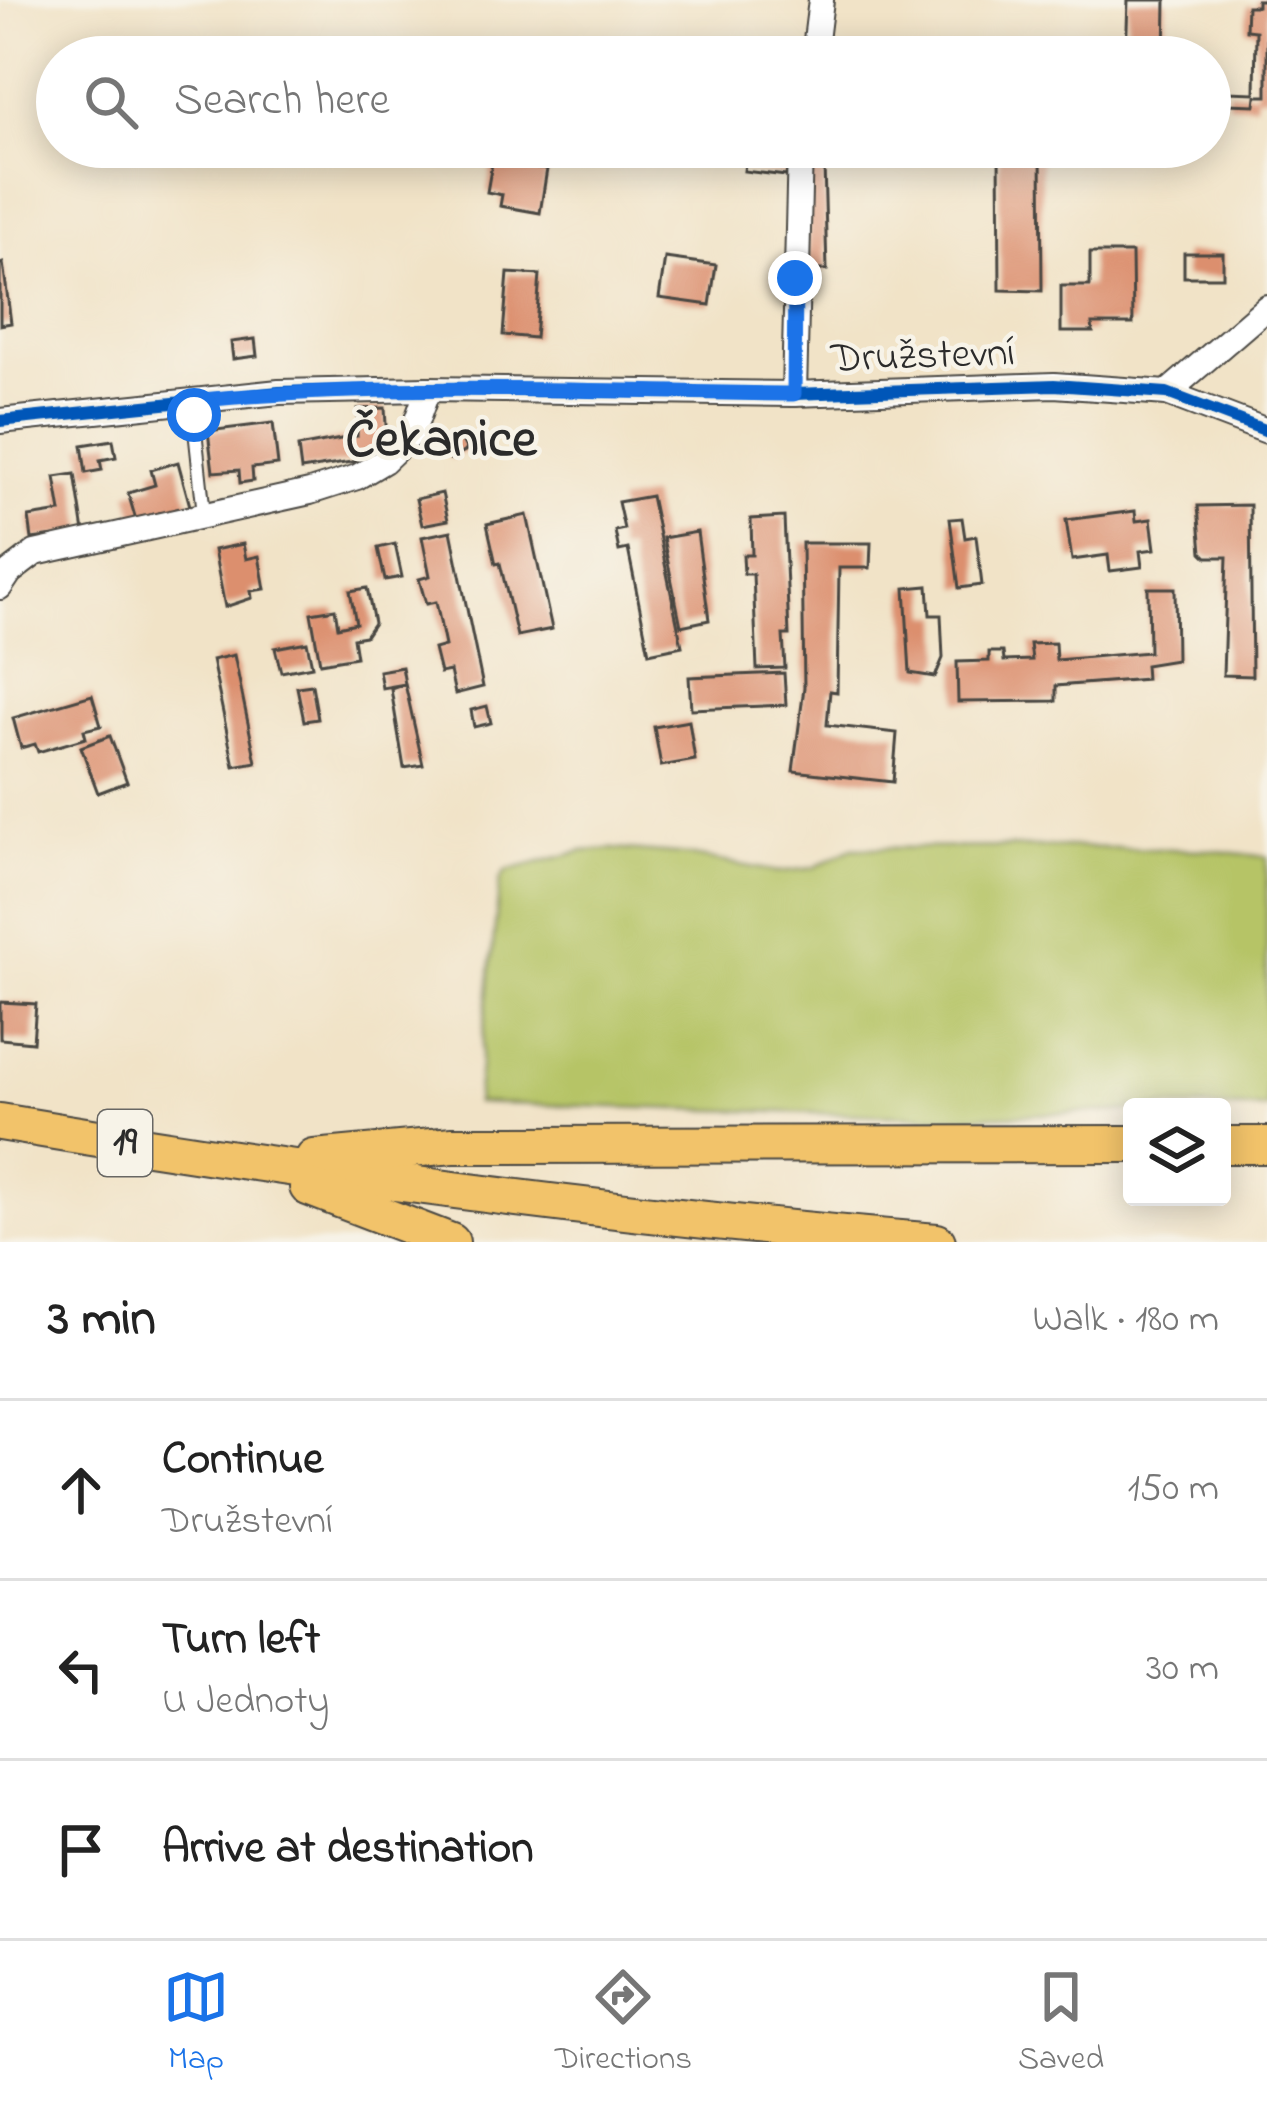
<!DOCTYPE html>
<meta charset="utf-8">
<style>
body{margin:0;font-family:"Indie Flower",sans-serif;background:#f6f6f6;color:#222}
.controls{position:absolute;right:36px;bottom:36px;display:grid;overflow:hidden;border-radius:12px;box-shadow:0 6px 30px #0003}
.controls button{width:108px;height:108px;display:grid;place-items:center;padding:0;border:0;border-bottom:3px solid #e0e0e0;background:#fff;color:#222;font:60px sans-serif}
.stop{position:absolute;width:36px;height:36px;margin:-27px;border:9px solid #1a73e8;border-radius:50%;background:#fff}
.stop.end{background:#1a73e8;border-color:#fff;box-shadow:0 3px 12px #0008}
.list{margin:0;padding:0;list-style:none}
h2{display:flex;justify-content:space-between;align-items:center;height:156px;margin:0;padding:0 48px;font-size:51px}
h2 small{font-size:39px;font-weight:400;color:#767676}
.list li{display:grid;grid-template-columns:78px 1fr auto;gap:36px;align-items:center;box-sizing:border-box;height:180px;padding:0 48px;border-top:3px solid #e0e0e0}
.list b{display:block;font-size:45px;white-space:nowrap}
.list p{margin:0;font-size:39px;white-space:nowrap;color:#767676}
.list em{font-size:39px;font-style:normal;color:#767676}
.icon{flex:none;width:66px;height:66px;fill:none;stroke:currentColor;stroke-width:2;stroke-linecap:round;stroke-linejoin:round}
.map{position:relative;flex:none;width:1267px;height:1242px;overflow:hidden}
.search{position:absolute;background:#fff;box-shadow:0 6px 30px #0003;left:36px;right:36px;top:36px;height:132px;display:flex;align-items:center;gap:30px;box-sizing:border-box;padding:0 42px;border-radius:66px;color:#767676;font-size:45px}
.sheet{height:696px;background:#fff}
nav{display:flex;justify-content:space-around;align-items:center;box-sizing:border-box;height:168px;border-top:3px solid #e0e0e0;background:#fff;font-size:33px;color:#767676}
nav a{display:grid;justify-items:center;gap:6px}
nav .on{color:#1a73e8}
.map>svg:first-child{display:block}
</style>
<div class="map">
<svg width="1267" height="1242" viewBox="0 0 1267 1242">
<rect width="100%" height="100%" fill="#f7f3e8"/>
<filter id="ink" filterUnits="userSpaceOnUse"><feTurbulence type="fractalNoise" baseFrequency=".00833" numOctaves="2"/><feDisplacementMap in="SourceGraphic" scale="24" xChannelSelector="R" yChannelSelector="G"/><feConvolveMatrix kernelMatrix="1 2 1 2 8 2 1 2 1" color-interpolation-filters="sRGB"/></filter>
<filter id="wash" filterUnits="userSpaceOnUse"><feTurbulence type="fractalNoise" baseFrequency=".004" numOctaves="4" result="noise"/><feDisplacementMap in="SourceGraphic" scale="48" xChannelSelector="R" yChannelSelector="G"/><feGaussianBlur stdDeviation="2.7" result="paint"/><feColorMatrix in="noise" values="0 0 0 0 0 0 0 0 0 0 0 0 0 0 0 0 0 1.4 0 .05"/><feComposite in="paint" operator="in"/></filter>
<g filter="url(#wash)">
<rect width="100%" height="100%" fill="#f1e3c7"/>
<!-- green -->
<path fill="#b6c466" stroke="#707848" stroke-width="3" d="M 1068,847 L 1210,850 L 1267,857 L 1267,1108 L 1132,1107 L 1132,1111 L 947,1117 L 476,1103 L 500,880 L 506,871 L 582,851 L 614,849 L 688,855 L 778,872 L 813,868 L 852,848 Z"/>
<g id="blocks">
<!-- building -->
<g fill="#dc8f6e">
<path d="M 1128,0 L 1166,0 L 1165,57 L 1126,57 Z"/>
<path d="M 1257,0 L 1267,0 L 1267,96 L 1256,96 L 1255,105 L 1228,104 L 1228,92 L 1255,93 L 1256,31 L 1246,30 L 1247,6 L 1257,6 Z"/>
<path d="M 771,43 L 800,47 L 798,57 L 770,57 Z"/>
<path d="M 694,46 L 723,52 L 722,57 L 691,57 Z"/>
<path d="M 747,147 L 790,147 L 786,176 L 744,171 Z"/>
<path d="M 807,147 L 933,147 L 934,161 L 824,165 L 827,270 L 809,270 Z"/>
<path d="M 999,147 L 1041,147 L 1042,291 L 1000,290 Z"/>
<path d="M 494,152 L 527,158 L 525,166 L 547,169 L 540,213 L 500,206 L 502,195 L 487,192 Z"/>
<path d="M 1090,253 L 1132,253 L 1133,324 L 1092,324 L 1093,332 L 1061,332 L 1061,286 L 1090,286 Z"/>
<rect x="1184" y="253" width="39" height="24"/>
<path d="M 665,258 L 716,265 L 710,305 L 659,298 Z"/>
<path d="M 3,263 L 11,323 L 0,325 L 0,264 Z"/>
<path d="M 508,273 L 540,275 L 535,338 L 503,335 Z"/>
<path d="M 255,339 L 257,356 L 233,359 L 231,342 Z"/>
<path d="M 385,408 L 387,443 L 370,459 L 301,470 L 298,447 L 357,436 L 358,409 Z"/>
<path d="M 273,423 L 278,465 L 252,468 L 253,481 L 240,483 L 239,470 L 213,472 L 208,431 Z"/>
<path d="M 458,433 L 467,450 L 450,459 L 441,443 Z"/>
<path d="M 113,440 L 116,457 L 100,460 L 102,470 L 86,473 L 82,445 Z"/>
<path d="M 178,462 L 190,506 L 136,520 L 128,493 L 155,485 L 151,470 Z"/>
<path d="M 75,474 L 84,532 L 32,539 L 29,517 L 61,512 L 55,477 Z"/>
<path d="M 442,493 L 448,520 L 422,525 L 416,499 Z"/>
<path d="M 651,496 L 682,646 L 649,653 L 628,549 L 619,551 L 615,531 L 624,529 L 618,502 Z"/>
<path d="M 1250,505 L 1252,676 L 1223,675 L 1227,557 L 1207,557 L 1202,552 L 1198,506 Z"/>
<path d="M 1135,511 L 1136,521 L 1151,519 L 1155,549 L 1140,551 L 1142,567 L 1110,571 L 1108,555 L 1072,560 L 1066,520 Z"/>
<path d="M 527,515 L 552,629 L 517,636 L 500,563 L 496,564 L 487,524 Z"/>
<path d="M 784,517 L 789,635 L 783,635 L 785,668 L 757,669 L 753,574 L 744,574 L 743,555 L 752,555 L 751,519 Z"/>
<path d="M 962,518 L 965,538 L 976,536 L 982,585 L 959,588 L 950,519 Z"/>
<path d="M 451,531 L 483,687 L 455,694 L 450,671 L 440,673 L 434,649 L 445,646 L 436,602 L 426,604 L 419,579 L 430,576 L 422,537 Z"/>
<path d="M 697,532 L 709,620 L 681,626 L 663,538 Z"/>
<path d="M 802,543 L 871,543 L 870,568 L 839,568 L 837,692 L 830,691 L 827,725 L 897,733 L 893,782 L 793,771 L 804,688 Z"/>
<path d="M 243,544 L 246,559 L 259,556 L 265,589 L 251,591 L 252,598 L 225,607 L 214,550 Z"/>
<path d="M 395,544 L 402,577 L 385,580 L 378,548 Z"/>
<path d="M 928,586 L 930,615 L 941,615 L 943,658 L 935,677 L 910,673 L 905,588 Z"/>
<path d="M 367,588 L 374,623 L 365,636 L 353,638 L 356,657 L 320,663 L 311,613 L 335,609 L 338,627 L 356,623 L 350,591 Z"/>
<path d="M 1148,588 L 1175,588 L 1176,660 L 1145,665 L 1146,679 L 1056,686 L 1056,701 L 958,702 L 957,662 L 989,661 L 989,652 L 1003,652 L 1004,661 L 1032,660 L 1030,644 L 1055,643 L 1056,660 L 1149,652 Z"/>
<path d="M 307,642 L 312,666 L 281,672 L 275,648 Z"/>
<path d="M 234,655 L 256,762 L 234,766 L 212,660 Z"/>
<path d="M 402,667 L 405,684 L 382,688 L 379,671 Z"/>
<path d="M 784,673 L 786,705 L 691,709 L 689,677 Z"/>
<path d="M 405,684 L 423,765 L 404,768 L 391,689 Z"/>
<path d="M 312,685 L 318,719 L 304,721 L 297,687 Z"/>
<path d="M 92,695 L 101,726 L 84,730 L 86,738 L 38,752 L 35,744 L 21,748 L 13,718 Z"/>
<path d="M 487,706 L 491,723 L 474,727 L 471,710 Z"/>
<path d="M 689,721 L 695,760 L 661,766 L 654,727 Z"/>
<path d="M 110,736 L 127,782 L 98,793 L 81,747 Z"/>
<path d="M 0,1002 L 36,1004 L 33,1042 L 0,1039 Z"/>
</g>
</g>
</g>
<g filter="url(#ink)">
<use href="#blocks" fill-opacity="0" stroke="#494742" stroke-width="3"/>
<g fill="none" stroke-linecap="round" stroke-linejoin="round">
<defs>
<path id="service" d="M 192,402 L 204,514"/>
<g id="minor">
<path d="M 814,57 L 821,0"/>
<path d="M 1167,393 L 1267,307"/>
<path d="M 794,394 L 800,147"/>
<path d="M 0,421 L 279,392 L 428,389 L 794,394 L 1054,385 L 1167,393 L 1267,431"/>
<path d="M 0,587 L 10,572 L 35,553 L 310,492 L 357,477 L 384,461 L 412,434 L 428,389"/>
</g>
<g id="primary">
<path d="M 0,1122 C 311,1174 622,1216 937,1242"/>
<path d="M 1222,1145 L 1267,1145"/>
<path d="M 314,1158 L 453,1145 L 1132,1144"/>
<path d="M 308,1187 L 451,1242"/>
</g>
</defs>
<!-- service casing -->
<use href="#service" stroke="#494742" stroke-width="16"/>
<!-- minor casing -->
<use href="#minor" stroke="#494742" stroke-width="28"/>
<!-- primary casing -->
<use href="#primary" stroke="#494742" stroke-width="40"/>
<!-- service -->
<use href="#service" stroke="#fff" stroke-width="12"/>
<!-- minor -->
<use href="#minor" stroke="#fff" stroke-width="24"/>
<!-- primary -->
<use href="#primary" stroke="#f2c36a" stroke-width="36"/>
<defs>
<path id="cycleway" d="M 0,421 L 279,392 L 428,389 L 794,394 L 1054,385 L 1167,393 L 1267,431"/>
</defs>
<!-- cycleway casing -->
<use href="#cycleway" stroke="#f7f3e8" stroke-width="20"/>
<!-- cycleway -->
<use href="#cycleway" stroke="#0057b8" stroke-width="12"/>
</g>
</g>
<g fill="none" stroke-linecap="round" stroke-linejoin="round" filter="url(#ink)">
<!-- route -->
<path stroke="#1a73e8" stroke-width="15" d="M 194,415 L 192,401 C 392,381 594,392 794,394 L 795,278"/>
</g>
<g text-anchor="middle" dominant-baseline="central" stroke-width="9" stroke-linejoin="round" paint-order="stroke">
<!-- shield labels -->
<rect fill="#f7f3e8" stroke="#686764" stroke-width="3" x="98" y="1110" width="54" height="66" rx="9"/>
<g font-size="39" font-weight="bold" fill="#2b2b2b">
<text x="125" y="1143">19</text>
</g>
<!-- street labels -->
<g font-size="42" fill="#2b2b2b" stroke="#f7f3e8">
<text transform="translate(923 357) rotate(-2)">Družstevní</text>
</g>
<!-- district labels -->
<g font-size="54" font-weight="bold" fill="#2b2b2b" stroke="#f7f3e8">
<text x="441" y="442">Čekanice</text>
</g>
</g>
</svg>
<div class="controls">
<button><svg class="icon" aria-label="layers" viewBox="0 0 24 24"><path d="M12 4l9 5-9 5-9-5zM3 14l9 5 9-5"/></svg></button>
</div>
<div class="stop" style="left:194px;top:415px"></div>
<div class="stop end" style="left:795px;top:278px"></div>
<div class="search"><svg class="icon" aria-label="search" viewBox="0 0 24 24"><circle cx="10" cy="10" r="6"/><path d="M15 15l6 6"/></svg>Search here</div>
</div>
<section class="sheet">
<h2>3 min<small>Walk · 180 m</small></h2>
<ul class="list">
<li><svg class="icon" aria-label="ahead" viewBox="0 0 24 24"><path d="M12 20V5M6 11l6-6 6 6"/></svg><div><b>Continue</b><p>Družstevní</p></div><em>150 m</em></li>
<li><svg class="icon" aria-label="left" viewBox="0 0 24 24"><path d="M17 20v-9H6M10 6l-5 5 5 5"/></svg><div><b>Turn left</b><p>U Jednoty</p></div><em>30 m</em></li>
<li><svg class="icon" aria-label="arrive" viewBox="0 0 24 24"><path d="M6 21V4h12l-3 4 3 4H6"/></svg><div><b>Arrive at destination</b></div></li>
</ul>
</section>
<nav>
<a class="on"><svg class="icon" aria-label="map" viewBox="0 0 24 24"><path d="M3 6l6-2 6 2 6-2v14l-6 2-6-2-6 2zM9 4v14M15 6v14"/></svg>Map</a>
<a><svg class="icon" aria-label="directions" viewBox="0 0 24 24"><path d="M12 3l9 9-9 9-9-9zM9 14v-3h6M13 9l2 2-2 2"/></svg>Directions</a>
<a><svg class="icon" aria-label="saved" viewBox="0 0 24 24"><path d="M7 4h10v16l-5-4-5 4z"/></svg>Saved</a>
</nav>
